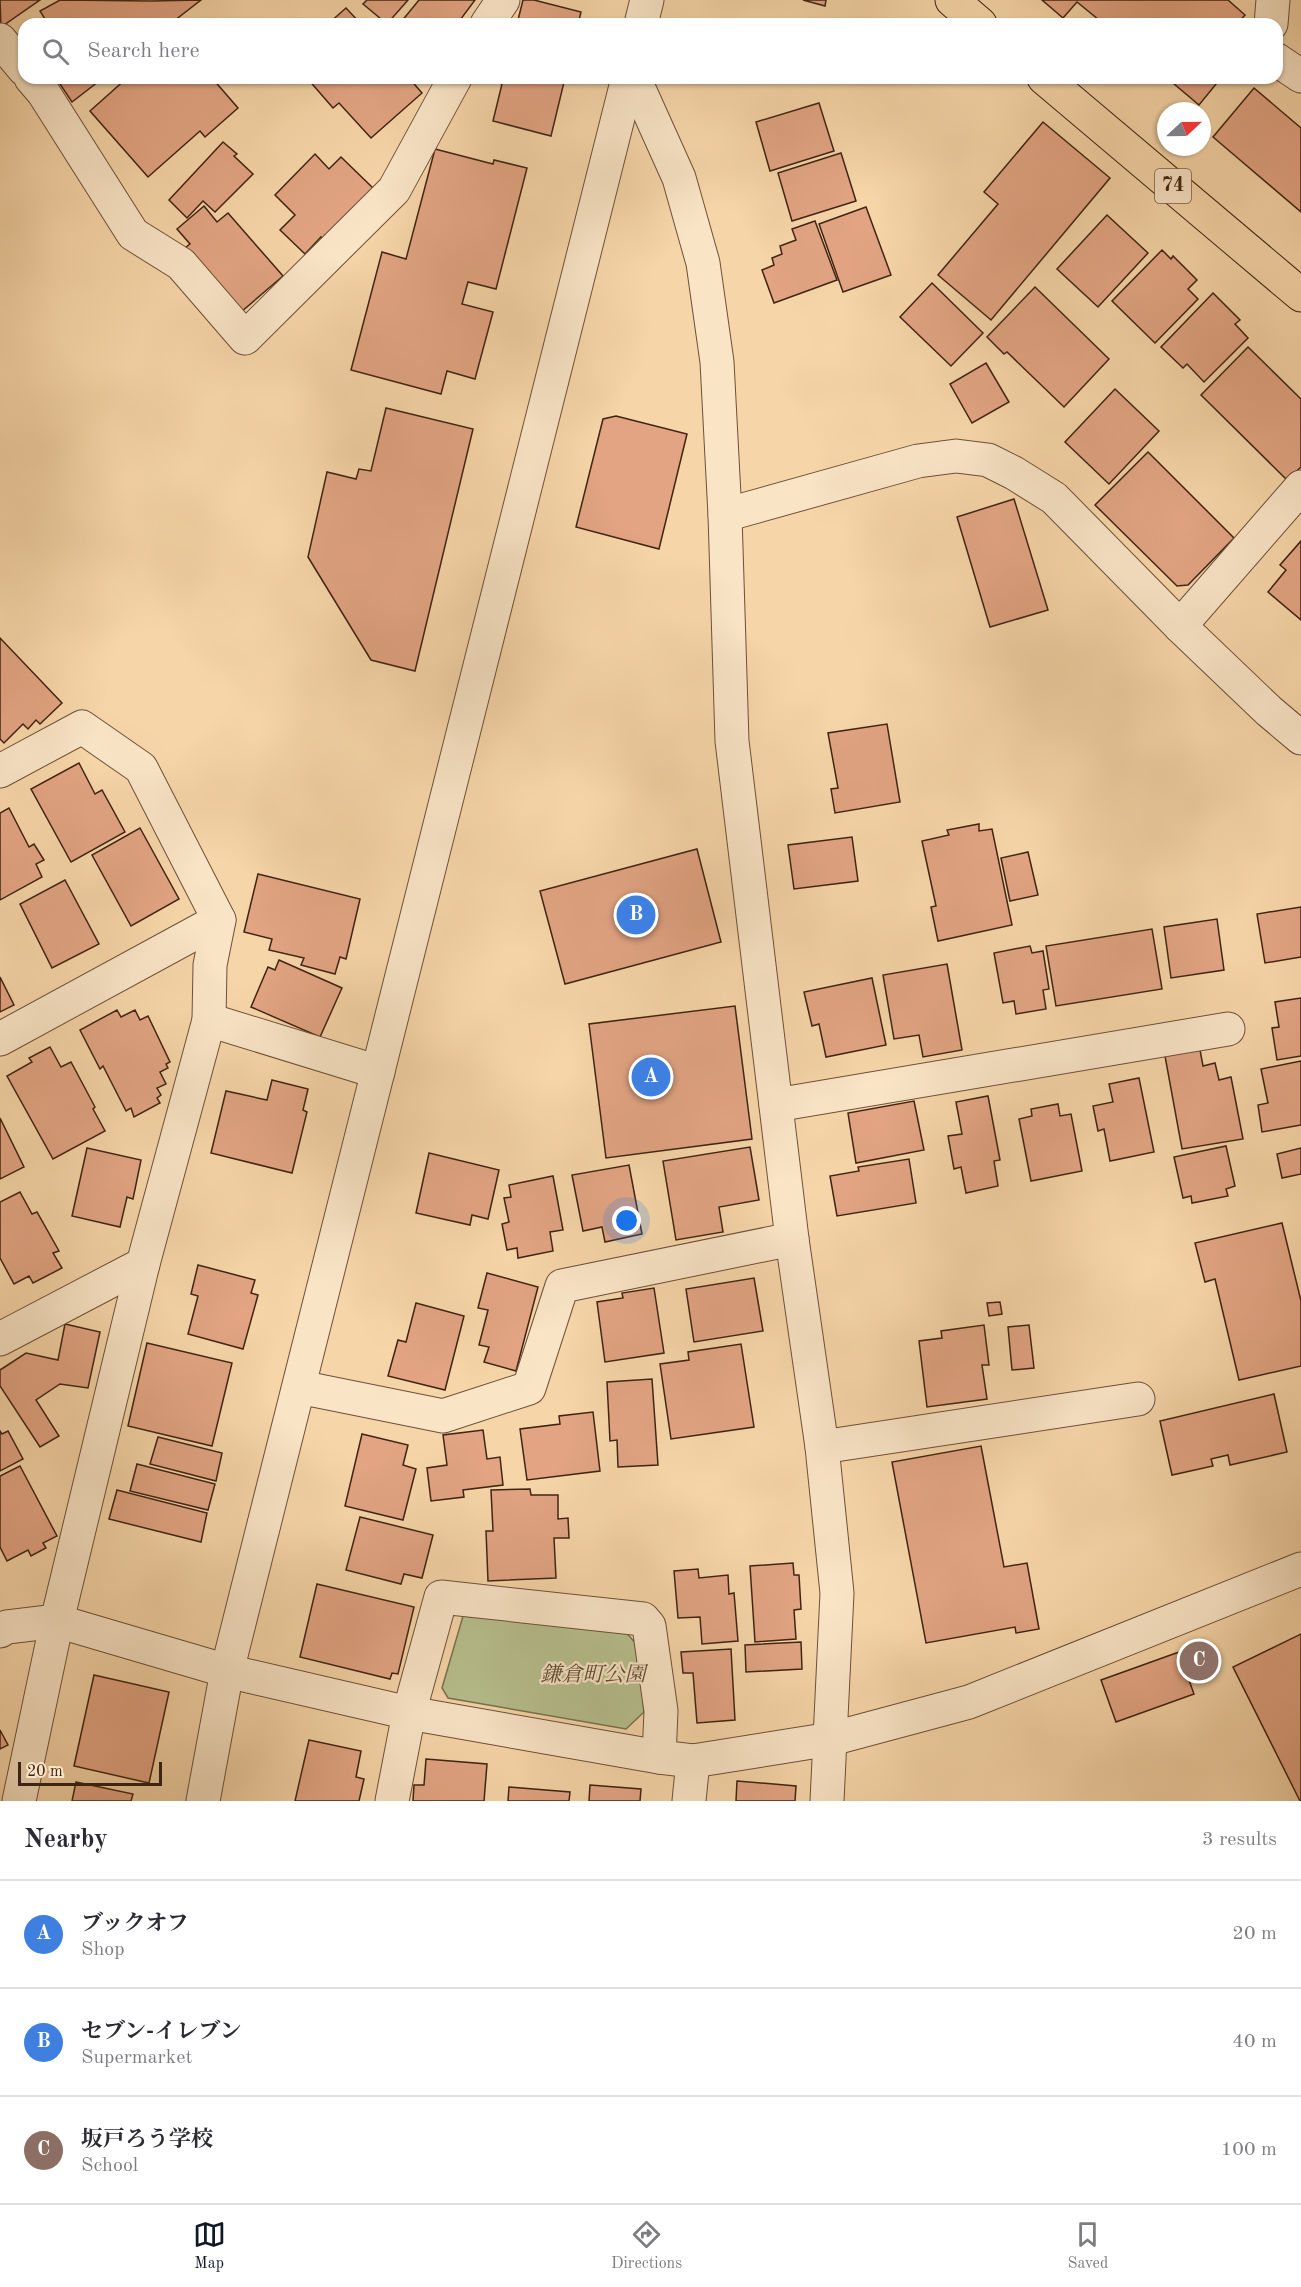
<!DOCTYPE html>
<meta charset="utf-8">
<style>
body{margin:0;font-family:"Old Standard TT","Noto Serif JP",serif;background:#f2f2f3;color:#2b2b33}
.compass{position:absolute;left:1157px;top:102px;width:54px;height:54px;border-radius:50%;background:#fff;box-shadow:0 2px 4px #0004;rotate:68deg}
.scale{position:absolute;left:18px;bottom:15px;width:144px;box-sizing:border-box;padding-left:6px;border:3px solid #3f2413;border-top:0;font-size:16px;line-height:21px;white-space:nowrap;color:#3f2413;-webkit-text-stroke:4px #f9e4c6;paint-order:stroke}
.you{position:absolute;left:627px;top:1221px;width:21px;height:21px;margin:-15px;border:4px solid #fff;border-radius:50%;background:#1a73e8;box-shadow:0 0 0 9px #1a73e833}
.badge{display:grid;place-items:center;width:39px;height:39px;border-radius:50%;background:#111827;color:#fff;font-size:20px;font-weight:700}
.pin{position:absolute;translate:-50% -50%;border:3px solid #fff;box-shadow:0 2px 6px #0006}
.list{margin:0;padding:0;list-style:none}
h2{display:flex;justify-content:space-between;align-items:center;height:78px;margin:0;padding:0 24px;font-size:26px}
h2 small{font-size:20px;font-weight:400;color:#7c7c81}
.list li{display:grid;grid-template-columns:39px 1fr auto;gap:18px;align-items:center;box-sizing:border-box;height:108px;padding:0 24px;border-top:2px solid #e1e1e2}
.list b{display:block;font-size:22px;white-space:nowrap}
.list p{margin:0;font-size:20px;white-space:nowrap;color:#7c7c81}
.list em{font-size:20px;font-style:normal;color:#7c7c81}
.icon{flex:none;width:33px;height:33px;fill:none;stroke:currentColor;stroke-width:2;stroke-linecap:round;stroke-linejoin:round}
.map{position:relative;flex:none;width:1301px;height:1801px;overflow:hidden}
.search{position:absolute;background:#fff;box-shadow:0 2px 4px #0004;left:18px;right:18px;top:18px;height:66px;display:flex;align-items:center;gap:15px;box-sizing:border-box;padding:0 21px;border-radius:18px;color:#7c7c81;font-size:22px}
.sheet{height:402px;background:#fff}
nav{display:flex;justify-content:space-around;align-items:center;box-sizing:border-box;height:84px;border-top:2px solid #e1e1e2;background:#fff;font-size:16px;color:#7c7c81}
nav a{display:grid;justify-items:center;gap:3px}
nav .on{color:#111827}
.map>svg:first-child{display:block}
</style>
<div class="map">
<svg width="1301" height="1801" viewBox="0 0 1301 1801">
<rect width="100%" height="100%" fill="#f6d5a8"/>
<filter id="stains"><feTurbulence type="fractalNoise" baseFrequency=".00333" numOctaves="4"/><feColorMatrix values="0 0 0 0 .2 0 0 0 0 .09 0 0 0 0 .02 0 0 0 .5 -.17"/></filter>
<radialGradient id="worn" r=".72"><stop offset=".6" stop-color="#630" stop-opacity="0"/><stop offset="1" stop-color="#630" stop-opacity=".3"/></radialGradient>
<!-- green -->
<path fill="#b6be8d" stroke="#7a7150" stroke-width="1.5" d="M 463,1616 L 623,1629 L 638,1646 L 644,1712 L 626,1729 L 448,1698 L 442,1688 Z"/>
<!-- building -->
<g fill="#e2a483" stroke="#3f2413" stroke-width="1.5">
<path d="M 0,0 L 40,0 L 1,27 Z"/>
<path d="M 60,0 L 151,1 L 201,0 L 170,24 L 48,24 L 40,11 Z"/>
<path d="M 367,0 L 408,0 L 387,24 L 363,4 Z"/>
<path d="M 419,0 L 475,0 L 460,20 L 465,24 L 403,24 L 401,22 Z"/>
<path d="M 523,0 L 534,0 L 581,12 L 578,24 L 517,24 Z"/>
<path d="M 803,0 L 826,0 L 825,6 Z"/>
<path d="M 1042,0 L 1228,0 L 1245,15 L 1237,24 L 1104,24 L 1077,2 L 1063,18 Z"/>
<path d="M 346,8 L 361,24 L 328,24 Z"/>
<path d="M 56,78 L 103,78 L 72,102 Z"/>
<path d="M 127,78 L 212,78 L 238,108 L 205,137 L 200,131 L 148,177 L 90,111 Z"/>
<path d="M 307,78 L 409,78 L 422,93 L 371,138 L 339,103 L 333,108 Z"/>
<path d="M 497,78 L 565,78 L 551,136 L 493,121 L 502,84 L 496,82 Z"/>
<path d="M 1167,78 L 1221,78 L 1199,105 Z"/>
<path d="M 1254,88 L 1301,128 L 1301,212 L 1213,137 Z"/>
<path d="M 819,103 L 834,151 L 770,171 L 756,122 Z"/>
<path d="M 1043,122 L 1110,178 L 991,320 L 938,275 L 998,204 L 984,192 Z"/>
<path d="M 223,142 L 237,154 L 234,156 L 253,174 L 215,212 L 203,201 L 187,218 L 169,200 Z"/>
<path d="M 435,149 L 493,164 L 494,160 L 527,168 L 496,289 L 468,282 L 462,304 L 493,312 L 475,379 L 447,371 L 441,394 L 351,370 L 382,252 L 406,259 Z"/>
<path d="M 841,153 L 856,201 L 792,221 L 778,173 Z"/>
<path d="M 315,154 L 329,169 L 341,157 L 374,189 L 324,241 L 321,237 L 305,254 L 280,230 L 295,215 L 275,195 Z"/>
<path d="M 204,206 L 217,222 L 228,213 L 283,276 L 241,312 L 186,247 L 190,244 L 177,229 Z"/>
<path d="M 866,207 L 891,275 L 843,292 L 819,224 Z"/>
<path d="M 1107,215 L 1148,253 L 1098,307 L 1057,269 Z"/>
<path d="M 815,221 L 837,280 L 774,303 L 762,270 L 774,265 L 772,258 L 782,254 L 780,246 L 796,240 L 792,229 Z"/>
<path d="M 1162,250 L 1171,259 L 1173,256 L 1197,280 L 1188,289 L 1198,299 L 1155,343 L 1112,301 Z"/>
<path d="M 932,283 L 983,333 L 951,366 L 900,317 Z"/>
<path d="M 1035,287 L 1109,359 L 1064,407 L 1007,352 L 1004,354 L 987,337 Z"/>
<path d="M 1213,293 L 1240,320 L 1235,324 L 1248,338 L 1204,382 L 1187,364 L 1183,368 L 1161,347 Z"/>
<path d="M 1248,347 L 1301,399 L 1301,467 L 1287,480 L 1201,395 Z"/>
<path d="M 986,363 L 1009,402 L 972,423 L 950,384 Z"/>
<path d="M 1115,389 L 1159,431 L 1109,484 L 1065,442 Z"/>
<path d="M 386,408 L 473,429 L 415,671 L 371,660 L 308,557 L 327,472 L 356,479 L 359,469 L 371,471 Z"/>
<path d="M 616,416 L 687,434 L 659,549 L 576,527 L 603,419 Z"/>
<path d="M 1148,452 L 1234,538 L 1188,585 L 1177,586 L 1095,505 Z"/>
<path d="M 1014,499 L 1048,610 L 990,627 L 957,517 Z"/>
<path d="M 1301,541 L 1301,620 L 1268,592 L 1286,570 L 1280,565 Z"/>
<path d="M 0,638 L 62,703 L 40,724 L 36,720 L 28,729 L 23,724 L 4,743 L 0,739 Z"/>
<path d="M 887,724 L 900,802 L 835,813 L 831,789 L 838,788 L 828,733 Z"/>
<path d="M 79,763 L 95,794 L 102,790 L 125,832 L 71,862 L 31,789 Z"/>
<path d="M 9,808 L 29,847 L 34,844 L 44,860 L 36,864 L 42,877 L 0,900 L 0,813 Z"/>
<path d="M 979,824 L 979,831 L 992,829 L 1012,925 L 938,941 L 931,907 L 936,906 L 922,841 L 949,835 L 947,830 Z"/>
<path d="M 140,828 L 179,899 L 131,926 L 92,855 Z"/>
<path d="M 852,837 L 858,881 L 794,889 L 788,845 Z"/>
<path d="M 697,849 L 721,942 L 565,984 L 540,891 Z"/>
<path d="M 1028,852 L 1038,895 L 1010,901 L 1001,858 Z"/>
<path d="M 258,874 L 360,899 L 346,959 L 340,957 L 335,974 L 301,965 L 304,958 L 269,950 L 272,939 L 244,932 Z"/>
<path d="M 65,880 L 99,944 L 52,968 L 20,904 Z"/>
<path d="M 1301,907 L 1301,957 L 1265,963 L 1257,914 Z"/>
<path d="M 1217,919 L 1224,970 L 1171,978 L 1164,927 Z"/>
<path d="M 1152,929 L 1162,989 L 1056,1006 L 1046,946 Z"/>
<path d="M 1030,946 L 1032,953 L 1043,951 L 1049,989 L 1043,990 L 1046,1009 L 1016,1014 L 1014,1001 L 1003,1003 L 994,953 Z"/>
<path d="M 279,960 L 342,988 L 320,1037 L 251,1007 L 268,967 L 275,970 Z"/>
<path d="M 947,964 L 962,1050 L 923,1057 L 919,1035 L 894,1039 L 883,975 Z"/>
<path d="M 0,977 L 14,1005 L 0,1012 Z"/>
<path d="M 872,978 L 886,1045 L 826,1057 L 819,1024 L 812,1026 L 804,992 Z"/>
<path d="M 1301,998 L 1301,1056 L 1277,1060 L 1272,1028 L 1279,1027 L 1275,1002 Z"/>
<path d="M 735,1006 L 752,1139 L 606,1158 L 589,1024 Z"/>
<path d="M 117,1010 L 121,1017 L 135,1010 L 140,1020 L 148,1016 L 170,1062 L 166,1064 L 168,1068 L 160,1072 L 166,1084 L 157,1088 L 161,1095 L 157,1098 L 160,1103 L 134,1117 L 131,1108 L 126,1111 L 103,1066 L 100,1069 L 80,1030 Z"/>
<path d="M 50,1047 L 61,1067 L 71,1062 L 95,1107 L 93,1109 L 105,1131 L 53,1159 L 7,1076 L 32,1062 L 29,1058 Z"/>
<path d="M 1200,1050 L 1203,1066 L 1215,1063 L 1219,1080 L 1231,1077 L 1243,1139 L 1182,1149 L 1165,1056 Z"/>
<path d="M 1301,1061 L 1301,1125 L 1262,1132 L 1258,1105 L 1268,1103 L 1261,1069 Z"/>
<path d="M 1139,1078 L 1154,1152 L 1110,1161 L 1104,1129 L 1098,1131 L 1093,1106 L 1113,1102 L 1109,1084 Z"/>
<path d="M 272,1080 L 308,1089 L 303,1110 L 307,1112 L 292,1173 L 211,1153 L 226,1091 L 267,1100 Z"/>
<path d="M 988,1096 L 1000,1160 L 994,1161 L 998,1186 L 966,1193 L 961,1167 L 954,1169 L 948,1136 L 962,1134 L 956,1102 Z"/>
<path d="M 914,1101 L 924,1150 L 856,1163 L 848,1113 Z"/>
<path d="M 1058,1104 L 1060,1116 L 1071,1114 L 1082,1171 L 1031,1181 L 1019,1119 L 1032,1116 L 1031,1109 Z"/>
<path d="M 0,1118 L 24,1167 L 0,1179 Z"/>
<path d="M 1226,1146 L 1235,1186 L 1226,1189 L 1228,1196 L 1192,1203 L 1191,1196 L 1183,1198 L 1174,1157 Z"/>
<path d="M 750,1147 L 759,1200 L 719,1207 L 723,1232 L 676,1240 L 663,1161 Z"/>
<path d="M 87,1148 L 141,1160 L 133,1199 L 127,1197 L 120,1227 L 72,1216 Z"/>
<path d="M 1301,1148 L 1301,1174 L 1282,1178 L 1277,1154 Z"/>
<path d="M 429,1153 L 499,1170 L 488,1219 L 472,1215 L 470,1225 L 416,1213 Z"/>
<path d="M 909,1159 L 916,1203 L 837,1216 L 830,1176 L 859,1171 L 858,1167 Z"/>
<path d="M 629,1165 L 642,1234 L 605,1242 L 602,1227 L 583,1231 L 572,1175 Z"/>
<path d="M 553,1176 L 563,1230 L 550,1232 L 553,1251 L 518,1258 L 517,1248 L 507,1250 L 502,1224 L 509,1222 L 504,1198 L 511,1197 L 509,1185 Z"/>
<path d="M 20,1192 L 32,1214 L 37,1212 L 59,1251 L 53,1253 L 62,1268 L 33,1283 L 29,1276 L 14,1284 L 0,1258 L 0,1202 Z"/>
<path d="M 1282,1223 L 1301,1301 L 1301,1366 L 1239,1380 L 1215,1279 L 1205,1282 L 1195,1243 Z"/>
<path d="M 198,1265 L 255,1280 L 251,1293 L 258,1295 L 243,1349 L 188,1334 L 198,1296 L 191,1294 Z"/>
<path d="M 487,1273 L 538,1287 L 516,1371 L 484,1362 L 489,1347 L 479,1345 L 488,1310 L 478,1308 Z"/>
<path d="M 754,1278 L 763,1331 L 694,1342 L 686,1289 Z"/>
<path d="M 654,1288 L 664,1353 L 605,1362 L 597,1302 L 623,1298 L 622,1293 Z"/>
<path d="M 1000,1302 L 1002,1314 L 989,1316 L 987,1303 Z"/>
<path d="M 416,1303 L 464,1316 L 445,1390 L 388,1376 L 398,1340 L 406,1342 Z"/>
<path d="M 65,1324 L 100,1332 L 88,1388 L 60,1384 L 36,1400 L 59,1436 L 40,1447 L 0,1386 L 0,1370 L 26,1353 L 58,1360 Z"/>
<path d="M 984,1325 L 989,1365 L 982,1365 L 987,1399 L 927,1407 L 919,1341 L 942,1338 L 941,1331 Z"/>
<path d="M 1029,1325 L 1034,1368 L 1012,1370 L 1008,1327 Z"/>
<path d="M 147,1343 L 232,1363 L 212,1446 L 128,1426 Z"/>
<path d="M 741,1344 L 754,1427 L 671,1439 L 660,1364 L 689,1360 L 688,1352 Z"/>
<path d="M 652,1379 L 658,1465 L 618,1467 L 617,1440 L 610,1441 L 607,1382 Z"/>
<path d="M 1274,1394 L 1287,1452 L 1230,1465 L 1228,1455 L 1211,1459 L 1213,1466 L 1172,1475 L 1160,1421 Z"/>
<path d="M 593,1412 L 600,1471 L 527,1480 L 520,1429 L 560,1424 L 559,1416 Z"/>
<path d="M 483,1430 L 487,1459 L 500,1457 L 503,1485 L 463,1490 L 464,1497 L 431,1501 L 427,1468 L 447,1465 L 443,1435 Z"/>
<path d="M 0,1431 L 2,1434 L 8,1431 L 23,1459 L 0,1471 Z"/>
<path d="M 362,1434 L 408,1445 L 403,1465 L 416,1469 L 403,1520 L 345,1506 Z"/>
<path d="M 158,1437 L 222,1453 L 216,1481 L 150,1464 Z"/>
<path d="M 981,1446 L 1004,1567 L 1027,1563 L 1039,1629 L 1016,1633 L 1015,1627 L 926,1643 L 892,1462 Z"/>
<path d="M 137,1464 L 215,1484 L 208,1510 L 130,1491 Z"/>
<path d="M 20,1466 L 57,1536 L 43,1543 L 46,1548 L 31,1556 L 28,1550 L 7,1561 L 0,1547 L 0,1476 Z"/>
<path d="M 530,1489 L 531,1495 L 558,1495 L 558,1519 L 568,1518 L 569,1538 L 554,1538 L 556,1578 L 488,1581 L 486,1531 L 493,1531 L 491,1490 Z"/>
<path d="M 117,1490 L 207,1513 L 201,1542 L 109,1519 Z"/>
<path d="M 360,1517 L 433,1535 L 422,1578 L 404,1574 L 401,1584 L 346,1570 Z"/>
<path d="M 793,1563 L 794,1575 L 799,1575 L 801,1609 L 794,1610 L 796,1639 L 755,1642 L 750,1566 Z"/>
<path d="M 698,1569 L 699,1578 L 728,1575 L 729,1594 L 734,1593 L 738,1641 L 702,1644 L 700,1617 L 678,1618 L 674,1571 Z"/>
<path d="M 317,1584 L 414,1607 L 398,1674 L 392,1673 L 390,1679 L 300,1657 Z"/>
<path d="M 1301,1634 L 1301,1801 L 1300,1801 L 1233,1667 Z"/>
<path d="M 801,1642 L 802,1669 L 746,1672 L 745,1645 Z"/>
<path d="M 731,1649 L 735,1720 L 697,1723 L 693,1673 L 683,1673 L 681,1652 Z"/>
<path d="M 1179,1652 L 1194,1694 L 1116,1722 L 1101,1680 Z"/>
<path d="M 94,1675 L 169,1692 L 149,1783 L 74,1766 Z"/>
<path d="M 0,1730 L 8,1745 L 0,1749 Z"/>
<path d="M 309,1740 L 361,1751 L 356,1777 L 364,1779 L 359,1801 L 295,1801 Z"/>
<path d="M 426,1759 L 487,1764 L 484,1801 L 413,1801 L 414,1785 L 424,1785 Z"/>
<path d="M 737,1781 L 796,1786 L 795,1801 L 736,1801 Z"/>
<path d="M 76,1782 L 133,1794 L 131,1801 L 72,1801 Z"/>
<path d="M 590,1785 L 641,1789 L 640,1801 L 589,1801 Z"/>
<path d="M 509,1787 L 570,1792 L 569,1801 L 508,1801 Z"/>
</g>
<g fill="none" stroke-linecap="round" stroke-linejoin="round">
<defs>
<g id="minor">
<path d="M 487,24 L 503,0"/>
<path d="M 641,24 L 647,0"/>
<path d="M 1271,24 L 1273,0"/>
<path d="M 0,40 L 24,69"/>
<path d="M 1277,60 L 1301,76"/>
<path d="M 31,78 L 43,92 L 133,234 L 181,264 L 245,338 L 394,190 L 455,78"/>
<path d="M 634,78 L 679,178 L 703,263 L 717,362 L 725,515 L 732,741 L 792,1239 L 822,1447 L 837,1593 L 827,1801"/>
<path d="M 725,515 L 918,461 L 956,456 L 988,460 L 1014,473 L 1054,498 L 1180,626 L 1269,711 L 1301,738"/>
<path d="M 1180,626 L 1301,487"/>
<path d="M 0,771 L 82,727 L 141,768 L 219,920 L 210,965 L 209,1020 L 143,1264 L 57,1621 L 19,1801"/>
<path d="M 209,1020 L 378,1072"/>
<path d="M 0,1039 L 219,920"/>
<path d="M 776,1105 L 1228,1029"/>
<path d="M 0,1339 L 143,1264"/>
<path d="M 299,1387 L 443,1416 L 529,1388 L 562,1286 L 792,1239"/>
<path d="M 822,1447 L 1138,1399"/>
<path d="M 0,1631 L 7,1627 L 57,1621 L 227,1671 L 409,1713 L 659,1757 L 693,1761 L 831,1739 L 969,1702 L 1301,1569"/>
<path d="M 203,1801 L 227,1671 L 628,78"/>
<path d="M 392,1801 L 409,1713 L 441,1597 L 643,1619 L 649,1626 L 661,1711 L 659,1757"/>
<path d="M 689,1801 L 693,1761"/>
</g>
<g id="major">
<path d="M 952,0 L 980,24"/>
<path d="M 1044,78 L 1301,295"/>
</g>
</defs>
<!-- minor casing -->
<use href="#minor" stroke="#6d5038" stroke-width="35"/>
<!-- major casing -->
<use href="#major" stroke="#3f2413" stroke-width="35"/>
<!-- minor -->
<use href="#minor" stroke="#f9e4c6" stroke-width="33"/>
<!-- major -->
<use href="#major" stroke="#f6d5a8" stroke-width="33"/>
</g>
<g text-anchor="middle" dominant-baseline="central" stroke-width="4.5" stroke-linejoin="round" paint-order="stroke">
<!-- shield labels -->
<rect fill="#f9e4c6" stroke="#775e49" stroke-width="1.5" x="1155" y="169" width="36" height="34" rx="4.5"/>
<g font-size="20" font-weight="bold" fill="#3f2413">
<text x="1173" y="186">74</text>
</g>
<!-- park labels -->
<g font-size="21" font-style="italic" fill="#5d4a32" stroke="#f9e4c6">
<text x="593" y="1675">鎌倉町公園</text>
</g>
</g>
<rect width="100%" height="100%" filter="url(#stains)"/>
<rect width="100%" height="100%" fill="url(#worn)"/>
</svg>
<svg class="compass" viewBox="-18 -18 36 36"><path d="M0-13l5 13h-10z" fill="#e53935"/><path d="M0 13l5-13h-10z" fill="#7c7c81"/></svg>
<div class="scale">20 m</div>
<div class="you"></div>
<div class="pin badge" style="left:651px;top:1077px;background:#3f7fe0">A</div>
<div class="pin badge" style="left:636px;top:915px;background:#3f7fe0">B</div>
<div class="pin badge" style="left:1199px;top:1661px;background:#8d6e63">C</div>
<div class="search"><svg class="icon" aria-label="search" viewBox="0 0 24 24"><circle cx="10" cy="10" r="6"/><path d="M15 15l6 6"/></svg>Search here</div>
</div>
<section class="sheet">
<h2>Nearby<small>3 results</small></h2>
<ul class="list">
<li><span class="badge" style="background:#3f7fe0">A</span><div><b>ブックオフ</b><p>Shop</p></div><em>20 m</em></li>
<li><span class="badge" style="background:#3f7fe0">B</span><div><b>セブン-イレブン</b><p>Supermarket</p></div><em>40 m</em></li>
<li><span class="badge" style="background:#8d6e63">C</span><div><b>坂戸ろう学校</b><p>School</p></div><em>100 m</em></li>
</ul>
</section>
<nav>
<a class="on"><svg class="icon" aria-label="map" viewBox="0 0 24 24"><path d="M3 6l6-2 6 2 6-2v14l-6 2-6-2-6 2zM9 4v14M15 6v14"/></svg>Map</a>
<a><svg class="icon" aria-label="directions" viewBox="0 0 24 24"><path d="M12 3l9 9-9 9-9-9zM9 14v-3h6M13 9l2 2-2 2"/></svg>Directions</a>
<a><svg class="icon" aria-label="saved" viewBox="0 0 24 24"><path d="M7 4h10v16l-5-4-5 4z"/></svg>Saved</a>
</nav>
